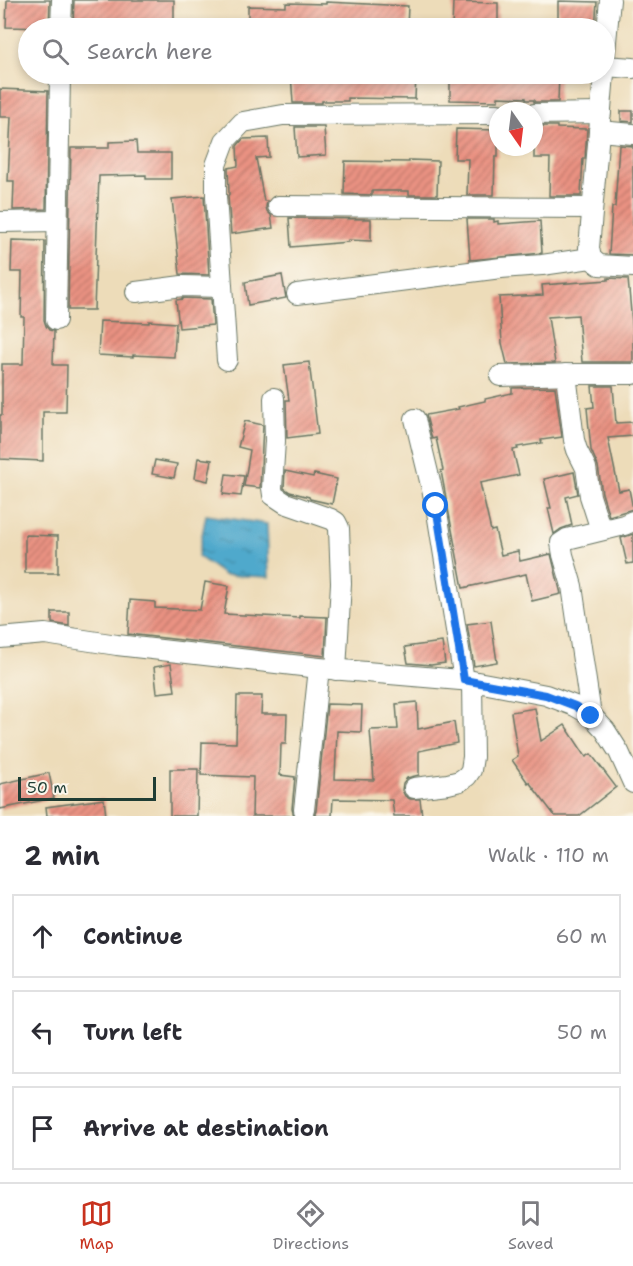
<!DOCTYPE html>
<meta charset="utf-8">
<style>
body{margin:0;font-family:"Shantell Sans",sans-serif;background:#f7f7f7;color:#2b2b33}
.compass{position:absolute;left:489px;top:102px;width:54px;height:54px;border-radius:50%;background:#fff;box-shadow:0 3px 9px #0003;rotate:166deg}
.scale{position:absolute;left:18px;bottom:15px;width:138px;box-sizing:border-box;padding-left:6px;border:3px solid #1f3d34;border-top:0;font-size:16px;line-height:21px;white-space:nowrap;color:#1f3d34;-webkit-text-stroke:4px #fbf7ec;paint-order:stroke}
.stop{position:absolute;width:18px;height:18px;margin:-14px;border:4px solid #1a73e8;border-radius:50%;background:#fff}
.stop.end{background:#1a73e8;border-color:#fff;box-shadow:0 2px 6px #0008}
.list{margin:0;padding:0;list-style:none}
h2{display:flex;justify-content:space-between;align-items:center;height:78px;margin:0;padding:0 24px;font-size:26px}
h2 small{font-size:20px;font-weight:400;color:#7c7c81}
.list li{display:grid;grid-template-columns:39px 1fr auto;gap:18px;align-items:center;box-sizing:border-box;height:84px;margin:0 12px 12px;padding:0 12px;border:2px solid #e1e1e2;border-radius:0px}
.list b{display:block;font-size:22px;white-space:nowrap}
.list em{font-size:20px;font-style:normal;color:#7c7c81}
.icon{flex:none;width:33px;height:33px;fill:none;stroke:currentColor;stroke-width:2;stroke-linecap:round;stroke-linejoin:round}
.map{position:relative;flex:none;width:633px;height:816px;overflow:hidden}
.search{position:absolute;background:#fff;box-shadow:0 3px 9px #0003;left:18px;right:18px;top:18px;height:66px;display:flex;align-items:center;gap:15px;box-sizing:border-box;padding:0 21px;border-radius:33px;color:#7c7c81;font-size:22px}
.sheet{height:366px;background:#fff}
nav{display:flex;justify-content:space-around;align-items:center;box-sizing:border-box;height:84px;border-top:2px solid #e1e1e2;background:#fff;font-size:16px;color:#7c7c81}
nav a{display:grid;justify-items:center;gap:3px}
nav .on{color:#c8321e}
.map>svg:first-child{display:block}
</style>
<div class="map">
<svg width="633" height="816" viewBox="0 0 633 816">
<defs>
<pattern id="water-ripples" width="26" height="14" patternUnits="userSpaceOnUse" patternTransform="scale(1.5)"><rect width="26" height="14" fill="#4fa9cc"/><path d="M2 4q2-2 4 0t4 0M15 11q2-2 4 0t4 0" fill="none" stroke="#418ba6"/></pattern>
<pattern id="building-hatch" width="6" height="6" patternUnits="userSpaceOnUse" patternTransform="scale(1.5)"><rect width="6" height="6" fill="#ea9282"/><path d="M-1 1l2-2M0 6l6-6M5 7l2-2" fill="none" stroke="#bd786b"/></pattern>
</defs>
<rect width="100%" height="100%" fill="#fbf7ec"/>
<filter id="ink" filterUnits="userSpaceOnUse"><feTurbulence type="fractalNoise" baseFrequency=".0167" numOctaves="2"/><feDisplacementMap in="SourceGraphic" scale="12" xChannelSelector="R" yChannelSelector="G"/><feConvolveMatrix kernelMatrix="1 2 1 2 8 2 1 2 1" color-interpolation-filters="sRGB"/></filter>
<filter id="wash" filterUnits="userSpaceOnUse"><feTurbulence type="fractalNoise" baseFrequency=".008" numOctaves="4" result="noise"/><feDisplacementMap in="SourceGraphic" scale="24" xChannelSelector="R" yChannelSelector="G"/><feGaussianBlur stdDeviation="1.35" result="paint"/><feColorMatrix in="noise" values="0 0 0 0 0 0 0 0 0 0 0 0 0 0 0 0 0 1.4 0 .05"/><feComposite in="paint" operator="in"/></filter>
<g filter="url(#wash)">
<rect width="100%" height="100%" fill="#eddcb9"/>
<!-- water -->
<path fill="url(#water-ripples)" stroke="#377380" stroke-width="1.5" d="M 206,515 L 267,524 L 269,577 L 224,575 L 198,556 Z"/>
<g id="blocks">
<!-- building -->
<g fill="url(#building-hatch)">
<path d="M 7,0 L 50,0 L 49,28 L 6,27 Z"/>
<path d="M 74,0 L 174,0 L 174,28 L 73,28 Z"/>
<path d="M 558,1 L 597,2 L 595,28 L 558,28 Z"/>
<path d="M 326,2 L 408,6 L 407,28 L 248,28 L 248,6 L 286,7 L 286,3 L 326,4 Z"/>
<path d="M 453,2 L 498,3 L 498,28 L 452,28 Z"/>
<path d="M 291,74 L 416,74 L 415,99 L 348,98 L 348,101 L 322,101 L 322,103 L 293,103 Z"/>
<path d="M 450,74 L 559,74 L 558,102 L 534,102 L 534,100 L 526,100 L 526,98 L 498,97 L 498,101 L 450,100 Z"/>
<path d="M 0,89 L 48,91 L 46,209 L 13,210 L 14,181 L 8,181 L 11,117 L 0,117 Z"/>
<path d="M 621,111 L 633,111 L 633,122 L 621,121 Z"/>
<path d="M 534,126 L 557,126 L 557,128 L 587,129 L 585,159 L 583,158 L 581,196 L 549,196 L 550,158 L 534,158 Z"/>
<path d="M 295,127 L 324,127 L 326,155 L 297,157 Z"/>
<path d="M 456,129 L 498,130 L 498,157 L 495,157 L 494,195 L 467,195 L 468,159 L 455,159 Z"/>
<path d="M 268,138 L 269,157 L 256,158 L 264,201 L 267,201 L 266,207 L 267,211 L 271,215 L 273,228 L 231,234 L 228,196 L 229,194 L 228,168 L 238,166 L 237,146 L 243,139 Z"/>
<path d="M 136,141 L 137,153 L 171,153 L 171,179 L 146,179 L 146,175 L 99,176 L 94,310 L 68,310 L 71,148 L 109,148 L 109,142 Z"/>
<path d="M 619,145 L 633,146 L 633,255 L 609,254 L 612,207 L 615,207 Z"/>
<path d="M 409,160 L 438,161 L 437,195 L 409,195 L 409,191 L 372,191 L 372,195 L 344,194 L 345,161 L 409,162 Z"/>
<path d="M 204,196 L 209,275 L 180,274 L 172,199 Z"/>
<path d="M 289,218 L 371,219 L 371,241 L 348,240 L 348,242 L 291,247 Z"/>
<path d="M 467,219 L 494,219 L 494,222 L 498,221 L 498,224 L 540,221 L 542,253 L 470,260 Z"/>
<path d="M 12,240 L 45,241 L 44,320 L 46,326 L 49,330 L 54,331 L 53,365 L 67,365 L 66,412 L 43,412 L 43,461 L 0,459 L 0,415 L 2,415 L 2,364 L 23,364 L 24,317 L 21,317 L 22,272 L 11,272 Z"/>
<path d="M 282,275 L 286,298 L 248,305 L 245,282 Z"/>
<path d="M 608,278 L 628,279 L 633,334 L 633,362 L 582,362 L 578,315 L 548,317 L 555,363 L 507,364 L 502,343 L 499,297 L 543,295 L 542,285 L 608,280 Z"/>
<path d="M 182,298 L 211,299 L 213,325 L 179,328 L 176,300 L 182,299 Z"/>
<path d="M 100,321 L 149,323 L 149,321 L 176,323 L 174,357 L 133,355 L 133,357 L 98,355 Z"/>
<path d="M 309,362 L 318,434 L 287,438 L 286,400 L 289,400 L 284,365 Z"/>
<path d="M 592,386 L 613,386 L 616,423 L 633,422 L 633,436 L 608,438 L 619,491 L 629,489 L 633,509 L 609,516 L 602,493 L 598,466 L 591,450 L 587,408 L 594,407 Z"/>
<path d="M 555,387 L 562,437 L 541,440 L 542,443 L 517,447 L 518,449 L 513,450 L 519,475 L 480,483 L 491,531 L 495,530 L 501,555 L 518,551 L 520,561 L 551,554 L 561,594 L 532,601 L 526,574 L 463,588 L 441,471 L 443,470 L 436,438 L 432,439 L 426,415 L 459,409 L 458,407 L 485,401 L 485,399 L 512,393 L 512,388 Z"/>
<path d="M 245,421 L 263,425 L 260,488 L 244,486 L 250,450 L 238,447 Z"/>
<path d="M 198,458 L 212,460 L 208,481 L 195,478 Z"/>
<path d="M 155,460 L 177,464 L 174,478 L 152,474 Z"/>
<path d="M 285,471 L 313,477 L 314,474 L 337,479 L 332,504 L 310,499 L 309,497 L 290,492 L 284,488 Z"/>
<path d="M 574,472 L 578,494 L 566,497 L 572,525 L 561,529 L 554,534 L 548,508 L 551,508 L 544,479 Z"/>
<path d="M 226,474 L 244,476 L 241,496 L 223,494 Z"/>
<path d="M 633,534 L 633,563 L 627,564 L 621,538 Z"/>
<path d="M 25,535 L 58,536 L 58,573 L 25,573 Z"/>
<path d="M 205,582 L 229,586 L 224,614 L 300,618 L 300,616 L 327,617 L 325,656 L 128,634 L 130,600 L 155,602 L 155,608 L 200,610 Z"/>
<path d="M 52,612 L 69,612 L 69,626 L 52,623 Z"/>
<path d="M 491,621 L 497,662 L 474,666 L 467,624 Z"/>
<path d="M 442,642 L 445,663 L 431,665 L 408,663 L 405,647 Z"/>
<path d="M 171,664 L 175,691 L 157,693 L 154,667 Z"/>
<path d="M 237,696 L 262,696 L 261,714 L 287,714 L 286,744 L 281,744 L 280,775 L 295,777 L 292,809 L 294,816 L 252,816 L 253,777 L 201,775 L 202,742 L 236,743 Z"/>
<path d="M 417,702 L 418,729 L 454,722 L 457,743 L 419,751 L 419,775 L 407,778 L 403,783 L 402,790 L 405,796 L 410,799 L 420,799 L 422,816 L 394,816 L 392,800 L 333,799 L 332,816 L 314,816 L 316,811 L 327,704 L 362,705 L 361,732 L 337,731 L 335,779 L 374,780 L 370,730 L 398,729 L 396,704 Z"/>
<path d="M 535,708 L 541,741 L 565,725 L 586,757 L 591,754 L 616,787 L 579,816 L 555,816 L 529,782 L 528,783 L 512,760 L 518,756 L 511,712 Z"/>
<path d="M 170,769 L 198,769 L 197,816 L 170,816 Z"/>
<path d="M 49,773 L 54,798 L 0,809 L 0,784 Z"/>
<path d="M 104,799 L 106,816 L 47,816 L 46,807 Z"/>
</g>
</g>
</g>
<g filter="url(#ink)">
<use href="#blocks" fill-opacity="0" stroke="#677563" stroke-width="1.5"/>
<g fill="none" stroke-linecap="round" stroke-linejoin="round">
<defs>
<g id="street">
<path d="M 61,28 L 62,0"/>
<path d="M 604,62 L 610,0"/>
<path d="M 604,66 L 633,68"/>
<path d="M 604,74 L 589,248 L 591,258 L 599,265 L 633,267"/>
<path d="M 534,114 L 601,113"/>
<path d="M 599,131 L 633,134"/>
<path d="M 278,206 L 592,208"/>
<path d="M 0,222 L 57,221"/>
<path d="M 136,292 L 182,286 L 222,287"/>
<path d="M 297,294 L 501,268 L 542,265 L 591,258"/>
<path d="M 56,320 L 60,74"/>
<path d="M 227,360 L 216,196 L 216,165 L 225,141 L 243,122 L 283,115 L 498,114"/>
<path d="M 566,374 L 574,440 L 577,450 L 586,468 L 590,496 L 601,530"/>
<path d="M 500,376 L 576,374 L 633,374"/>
<path d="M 274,398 L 275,441 L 272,488 L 273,495 L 285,503 L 331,519 L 336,522 L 339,528 L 341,583 L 336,670"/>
<path d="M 415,419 L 436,506 L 464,680"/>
<path d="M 0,638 L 45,634 L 117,645 L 319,668 L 472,681 L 546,695 L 575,706 L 591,715 L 605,730 L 619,752 L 633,783"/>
<path d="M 591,715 L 572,586 L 563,555 L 561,543 L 567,539 L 624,525 L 633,521"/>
<path d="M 414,788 L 448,784 L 460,781 L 467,776 L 471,770 L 473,757 L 472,681"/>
<path d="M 304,810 L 319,668"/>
</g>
</defs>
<!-- street casing -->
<use href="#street" stroke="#677563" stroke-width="22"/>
<!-- street -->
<use href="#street" stroke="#fff" stroke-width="20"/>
</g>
</g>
<g fill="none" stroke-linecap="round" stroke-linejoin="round" filter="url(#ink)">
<!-- route -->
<path stroke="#1a73e8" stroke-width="8" d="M 436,506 L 464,680 L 546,695 L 575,706 L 591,716"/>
</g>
</svg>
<svg class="compass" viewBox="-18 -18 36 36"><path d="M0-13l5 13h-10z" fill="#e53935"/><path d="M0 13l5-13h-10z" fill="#7c7c81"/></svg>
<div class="scale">50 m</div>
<div class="stop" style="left:436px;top:506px"></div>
<div class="stop end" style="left:591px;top:716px"></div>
<div class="search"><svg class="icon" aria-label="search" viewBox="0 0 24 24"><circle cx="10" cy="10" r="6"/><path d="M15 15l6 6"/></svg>Search here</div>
</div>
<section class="sheet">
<h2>2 min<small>Walk · 110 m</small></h2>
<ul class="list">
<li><svg class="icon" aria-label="ahead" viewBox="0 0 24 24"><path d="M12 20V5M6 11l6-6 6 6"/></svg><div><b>Continue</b></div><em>60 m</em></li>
<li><svg class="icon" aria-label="left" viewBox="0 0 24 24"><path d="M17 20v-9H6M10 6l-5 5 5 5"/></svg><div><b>Turn left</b></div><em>50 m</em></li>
<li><svg class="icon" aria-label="arrive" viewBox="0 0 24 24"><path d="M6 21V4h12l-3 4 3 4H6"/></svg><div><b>Arrive at destination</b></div></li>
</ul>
</section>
<nav>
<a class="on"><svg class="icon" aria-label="map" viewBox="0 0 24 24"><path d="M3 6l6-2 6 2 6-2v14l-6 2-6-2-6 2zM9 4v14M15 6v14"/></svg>Map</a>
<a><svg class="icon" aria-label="directions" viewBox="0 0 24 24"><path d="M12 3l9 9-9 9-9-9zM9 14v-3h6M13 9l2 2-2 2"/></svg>Directions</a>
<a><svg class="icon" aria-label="saved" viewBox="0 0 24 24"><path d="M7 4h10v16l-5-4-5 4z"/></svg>Saved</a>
</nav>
